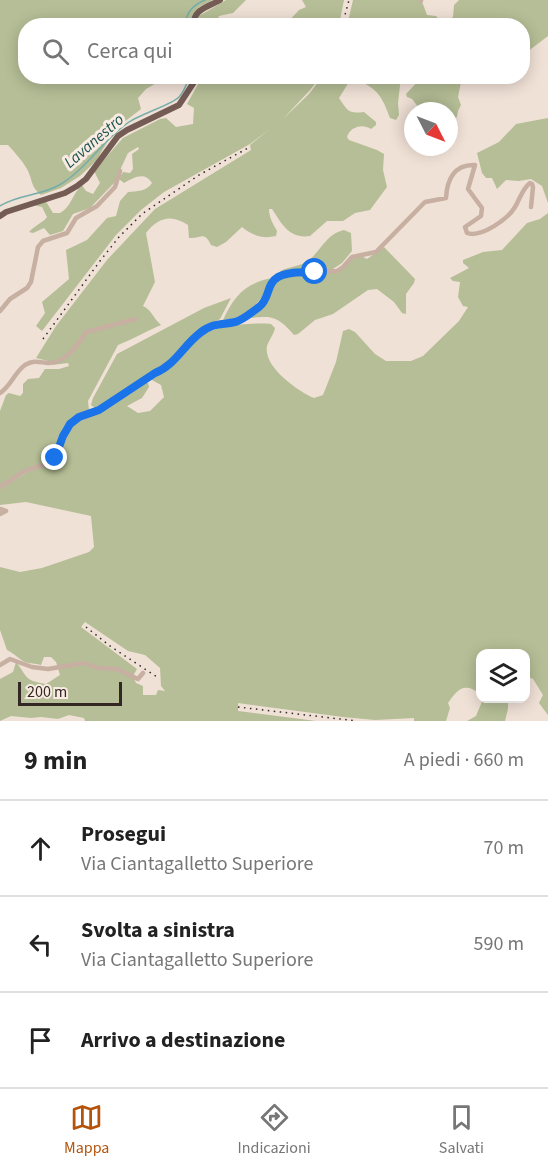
<!DOCTYPE html>
<html lang="it">
<meta charset="utf-8">
<style>
body{margin:0;font-family:"Source Sans 3",sans-serif;background:#f2f2f2;color:#222}
.controls{position:absolute;right:18px;bottom:18px;display:grid;overflow:hidden;border-radius:12px;box-shadow:0 3px 15px #0003}
.controls button{width:54px;height:54px;display:grid;place-items:center;padding:0;border:0;border-bottom:2px solid #e0e0e0;background:#fff;color:#222;font:30px sans-serif}
.compass{position:absolute;left:404px;top:102px;width:54px;height:54px;border-radius:50%;background:#fff;box-shadow:0 3px 15px #0003;rotate:132deg}
.scale{position:absolute;left:18px;bottom:15px;width:104px;box-sizing:border-box;padding-left:6px;border:3px solid #322725;border-top:0;font-size:16px;line-height:21px;white-space:nowrap;color:#322725;-webkit-text-stroke:4px #f8ebe2;paint-order:stroke}
.stop{position:absolute;width:18px;height:18px;margin:-14px;border:4px solid #1a73e8;border-radius:50%;background:#fff}
.stop.end{background:#1a73e8;border-color:#fff;box-shadow:0 2px 6px #0008}
.list{margin:0;padding:0;list-style:none}
h2{display:flex;justify-content:space-between;align-items:center;height:78px;margin:0;padding:0 24px;font-size:26px}
h2 small{font-size:20px;font-weight:400;color:#767676}
.list li{display:grid;grid-template-columns:39px 1fr auto;gap:18px;align-items:center;box-sizing:border-box;height:96px;padding:0 24px;border-top:2px solid #e0e0e0}
.list b{display:block;font-size:22px;white-space:nowrap}
.list p{margin:0;font-size:20px;white-space:nowrap;color:#767676}
.list em{font-size:20px;font-style:normal;color:#767676}
.icon{flex:none;width:33px;height:33px;fill:none;stroke:currentColor;stroke-width:2;stroke-linecap:round;stroke-linejoin:round}
.map{position:relative;flex:none;width:548px;height:721px;overflow:hidden}
.search{position:absolute;background:#fff;box-shadow:0 3px 15px #0003;left:18px;right:18px;top:18px;height:66px;display:flex;align-items:center;gap:15px;box-sizing:border-box;padding:0 21px;border-radius:24px;color:#767676;font-size:22px}
.sheet{height:366px;background:#fff}
nav{display:flex;justify-content:space-around;align-items:center;box-sizing:border-box;height:84px;border-top:2px solid #e0e0e0;background:#fff;font-size:16px;color:#767676}
nav a{display:grid;justify-items:center;gap:3px}
nav .on{color:#b45309}
.map>svg:first-child{display:block}
</style>
<div class="map">
<svg width="548" height="721" viewBox="0 0 548 721">
<rect width="100%" height="100%" fill="#f0e1d6"/>
<!-- green -->
<g fill="#b5be96" fill-rule="evenodd">
<path d="M 0,0 L 213,0 L 199,7 L 190,25 L 26,26 L 26,76 L 167,77 L 146,89 L 138,98 L 141,109 L 119,126 L 109,139 L 96,161 L 80,176 L 61,188 L 41,195 C 30,186 33,180 27,169 C 22,160 15,153 8,145 L 0,145 Z"/>
<path d="M 226,0 L 246,0 L 233,13 L 219,16 L 215,25 L 198,25 L 199,16 Z"/>
<path d="M 302,0 L 344,0 L 339,25 L 285,25 L 299,10 L 306,7 Z"/>
<path d="M 353,0 L 419,0 L 423,4 L 427,15 L 436,16 L 443,23 L 453,17 L 454,5 L 459,0 L 548,0 L 548,36 L 523,55 L 522,26 L 347,26 Z"/>
<path d="M 238,76 L 242,78 L 243,77 L 253,77 L 255,84 L 262,84 L 270,77 L 320,77 L 310,90 L 283,119 L 309,94 L 322,77 L 401,77 L 398,103 L 399,115 L 396,120 L 390,118 C 382,97 379,90 358,80 L 349,82 L 339,98 C 348,111 348,114 364,112 L 376,122 L 376,125 L 371,129 C 362,123 350,127 347,137 L 349,140 L 377,150 L 384,154 L 383,170 L 387,187 L 370,210 L 355,213 L 343,221 L 327,221 L 310,236 C 289,239 282,224 272,209 L 269,209 C 269,217 273,224 277,231 L 276,236 C 263,239 253,236 242,227 L 226,242 L 217,247 L 211,245 C 204,230 201,239 189,238 L 188,225 C 172,214 158,217 146,233 L 155,282 L 143,306 C 152,310 153,318 161,325 C 147,331 133,339 118,345 L 88,401 L 89,410 C 83,413 76,415 71,419 C 57,429 60,449 48,461 L 0,485 L 0,411 L 6,395 L 9,393 L 20,396 L 23,393 L 23,384 L 28,379 L 39,378 L 45,369 L 59,369 L 69,366 L 68,363 L 52,365 L 48,361 L 36,358 L 56,326 L 107,260 L 155,209 L 251,150 L 250,145 L 270,129 L 250,144 L 164,192 L 141,210 L 116,235 L 42,331 L 36,326 L 45,313 L 42,302 L 69,279 L 66,250 L 87,240 L 107,218 L 116,216 L 120,201 L 128,192 C 137,191 146,192 152,183 C 144,171 134,178 124,183 L 119,179 L 123,172 L 130,173 L 133,169 L 132,154 L 139,149 L 138,147 L 128,153 L 114,183 L 90,208 L 73,214 L 63,231 L 50,235 L 44,228 L 33,233 L 29,232 C 34,226 45,221 47,217 L 42,207 L 33,205 L 45,200 L 53,213 L 60,213 C 72,206 72,194 82,185 L 86,191 L 93,194 L 100,183 L 94,171 L 123,138 L 160,119 L 166,118 L 176,127 L 193,124 L 194,108 L 187,104 L 202,77 Z"/>
<path d="M 422,77 L 462,77 L 458,97 L 461,105 L 458,111 L 457,117 L 452,121 L 449,121 L 449,111 C 438,111 431,106 419,108 L 412,99 L 407,97 L 406,94 Z"/>
<path d="M 548,118 L 548,203 L 542,186 L 531,179 L 519,181 L 506,180 L 497,189 L 492,178 L 486,178 L 482,173 L 477,153 L 499,142 L 516,124 Z"/>
<path d="M 548,213 L 548,715 L 539,703 L 543,695 L 533,679 L 526,676 L 526,654 L 480,654 L 480,694 C 464,682 458,689 448,703 L 450,708 L 446,721 L 414,721 L 414,718 L 375,720 L 343,717 L 238,703 L 238,711 L 316,721 L 85,721 L 84,718 L 69,715 L 58,719 L 41,717 L 31,718 L 11,716 L 0,721 L 0,679 L 13,672 L 16,662 C 29,678 23,680 46,684 L 60,675 L 56,662 L 51,657 L 44,657 L 41,665 C 35,663 30,664 25,662 C 19,659 15,654 7,650 L 0,630 L 0,567 L 20,572 L 42,568 L 89,552 L 94,547 L 91,516 L 26,502 L 0,505 L 0,489 L 28,472 L 52,463 L 59,456 L 70,429 L 77,421 L 111,404 L 144,383 L 148,383 L 149,387 L 142,398 L 127,406 L 138,413 L 150,411 L 164,397 L 161,385 L 150,379 C 158,373 167,372 174,365 C 183,358 188,348 195,340 C 209,326 252,322 271,324 L 275,328 C 274,334 269,340 267,346 C 263,367 298,391 314,398 L 323,395 L 336,362 L 343,331 L 349,329 L 355,332 L 375,354 L 386,361 L 411,361 L 423,356 L 459,321 L 468,307 L 463,306 L 458,297 L 460,282 L 453,281 L 450,278 L 469,268 L 463,263 L 463,260 L 483,252 L 502,250 L 527,223 L 540,219 ZM 85,622 L 128,651 L 145,655 L 160,668 L 161,686 L 165,691 L 158,690 L 156,695 L 143,695 L 143,686 L 136,683 L 133,676 L 137,669 L 81,627 Z"/>
<path d="M 344,230 L 351,233 L 352,251 L 342,263 L 333,269 L 306,272 L 289,270 L 281,275 L 277,274 C 284,266 298,268 308,261 C 321,251 326,234 344,230 Z"/>
<path d="M 384,247 L 415,279 L 414,283 L 406,294 L 406,314 L 402,313 L 394,302 L 377,289 L 368,290 L 333,314 L 315,320 L 298,334 L 294,335 C 275,313 270,317 245,318 L 258,310 L 277,280 L 288,276 L 337,272 L 352,259 L 361,256 L 367,259 Z"/>
<path d="M 271,278 C 263,300 249,318 223,320 C 234,296 245,284 271,278 Z"/>
<path d="M 231,298 L 220,319 L 193,334 L 171,360 L 103,404 L 95,408 L 91,405 L 93,398 L 117,354 L 204,308 Z"/>
<path d="M 483,699 L 508,699 L 508,709 L 505,721 L 467,721 L 476,716 Z"/>
</g>
<g fill="none" stroke-linecap="round" stroke-linejoin="round">
<!-- stream -->
<g stroke="#75ada9" stroke-width="1.5">
<path d="M 186,26 C 185,13 193,5 205,0"/>
<path d="M 0,206 C 18,194 42,196 61,184 C 87,168 104,139 129,122 C 141,114 173,104 179,97 C 184,92 187,83 190,76"/>
</g>
<!-- minor -->
<g stroke="#c7afa2" stroke-width="4.5">
<path d="M 421,0 L 421,1"/>
<path d="M 0,311 L 10,299 L 27,288 L 31,282 L 38,247 L 43,241 L 67,233 L 76,218 L 97,206 L 115,187 L 120,171"/>
<path d="M 0,393 C 11,386 14,373 25,365 C 34,360 38,362 48,363 C 65,364 78,345 86,332 L 136,319"/>
<path d="M 0,487 L 25,471 L 51,462 L 57,454 L 63,436 L 70,424 L 79,417 L 99,409 L 155,373 C 175,366 184,346 199,333 C 212,322 226,326 238,320 C 247,316 264,307 267,298 C 270,292 269,285 273,281 C 284,269 322,272 337,271 L 343,267 L 352,257 L 376,252 L 425,202 L 446,198 C 447,180 454,164 475,165 L 468,189 L 482,208 L 481,216 L 465,227 L 467,233 C 481,238 508,219 515,207 C 520,199 522,189 530,183 L 532,184 L 533,187 L 531,207"/>
<path d="M 0,509 L 6,511 L 0,514"/>
<path d="M 0,665 L 10,659 L 32,667 L 48,669 L 84,663 L 98,668 L 117,669 L 138,679 L 143,673"/>
</g>
<!-- major -->
<g stroke="#745c55" stroke-width="6">
<path d="M 194,26 C 192,9 209,7 220,0"/>
<path d="M 0,216 L 6,212 L 65,193 L 77,186 L 86,179 L 118,136 L 127,130 L 179,105 L 198,76"/>
</g>
<!-- rail -->
<g stroke="#322725" stroke-width="1.5" stroke-dasharray="1.5 4.5" stroke-linecap="butt">
<path d="M 342,26 L 349,0"/>
<path d="M 43,339 L 100,261 L 119,237 L 142,214 L 199,175 L 248,148"/>
<path d="M 86,627 L 110,646 L 157,677"/>
<path d="M 526,683 L 530,680"/>
<path d="M 238,707 L 357,721"/>
</g>
</g>
<g fill="none" stroke-linecap="round" stroke-linejoin="round">
<!-- route -->
<path stroke="#1a73e8" stroke-width="8" d="M 55,458 L 63,436 L 70,424 L 79,417 L 99,410 L 155,373 C 175,365 183,346 200,333 C 211,323 222,325 235,322 C 243,320 252,312 259,307 C 270,299 266,284 278,277 C 288,271 303,273 315,272"/>
</g>
<g text-anchor="middle" dominant-baseline="central" stroke-width="6" stroke-linejoin="round" paint-order="stroke">
<!-- water labels -->
<g font-size="16" font-style="italic" fill="#1b5350" stroke="#f8ebe2">
<text transform="translate(94 141) rotate(-41)">Lavanestro</text>
</g>
</g>
</svg>
<div class="controls">
<button><svg class="icon" aria-label="layers" viewBox="0 0 24 24"><path d="M12 4l9 5-9 5-9-5zM3 14l9 5 9-5"/></svg></button>
</div>
<svg class="compass" viewBox="-18 -18 36 36"><path d="M0-13l5 13h-10z" fill="#e53935"/><path d="M0 13l5-13h-10z" fill="#767676"/></svg>
<div class="scale">200 m</div>
<div class="stop" style="left:315px;top:272px"></div>
<div class="stop end" style="left:55px;top:458px"></div>
<div class="search"><svg class="icon" aria-label="search" viewBox="0 0 24 24"><circle cx="10" cy="10" r="6"/><path d="M15 15l6 6"/></svg>Cerca qui</div>
</div>
<section class="sheet">
<h2>9 min<small>A piedi · 660 m</small></h2>
<ul class="list">
<li><svg class="icon" aria-label="ahead" viewBox="0 0 24 24"><path d="M12 20V5M6 11l6-6 6 6"/></svg><div><b>Prosegui</b><p>Via Ciantagalletto Superiore</p></div><em>70 m</em></li>
<li><svg class="icon" aria-label="left" viewBox="0 0 24 24"><path d="M17 20v-9H6M10 6l-5 5 5 5"/></svg><div><b>Svolta a sinistra</b><p>Via Ciantagalletto Superiore</p></div><em>590 m</em></li>
<li><svg class="icon" aria-label="arrive" viewBox="0 0 24 24"><path d="M6 21V4h12l-3 4 3 4H6"/></svg><div><b>Arrivo a destinazione</b></div></li>
</ul>
</section>
<nav>
<a class="on"><svg class="icon" aria-label="map" viewBox="0 0 24 24"><path d="M3 6l6-2 6 2 6-2v14l-6 2-6-2-6 2zM9 4v14M15 6v14"/></svg>Mappa</a>
<a><svg class="icon" aria-label="directions" viewBox="0 0 24 24"><path d="M12 3l9 9-9 9-9-9zM9 14v-3h6M13 9l2 2-2 2"/></svg>Indicazioni</a>
<a><svg class="icon" aria-label="saved" viewBox="0 0 24 24"><path d="M7 4h10v16l-5-4-5 4z"/></svg>Salvati</a>
</nav>
